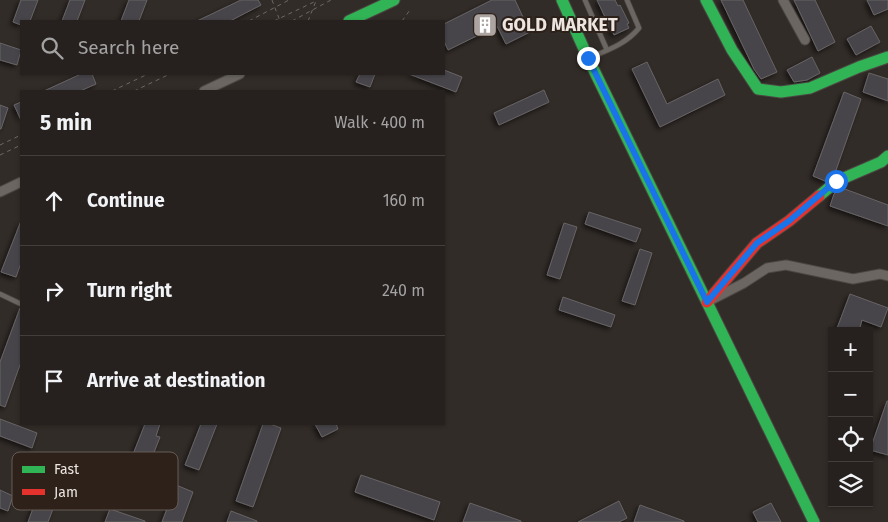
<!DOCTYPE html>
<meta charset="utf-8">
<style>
body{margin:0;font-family:"Fira Sans",sans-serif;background:#322e2b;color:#f1f3f6}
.controls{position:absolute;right:15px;bottom:15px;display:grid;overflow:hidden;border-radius:0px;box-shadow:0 1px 4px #0004}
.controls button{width:45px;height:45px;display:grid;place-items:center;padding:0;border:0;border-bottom:1px solid #423e3c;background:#26211e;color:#f1f3f6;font:25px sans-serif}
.stop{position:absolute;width:15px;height:15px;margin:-11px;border:4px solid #1a73e8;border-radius:50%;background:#fff}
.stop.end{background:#1a73e8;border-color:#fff;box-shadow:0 1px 5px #0008}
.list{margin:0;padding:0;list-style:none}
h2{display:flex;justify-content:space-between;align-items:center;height:65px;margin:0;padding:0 20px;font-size:21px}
h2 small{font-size:16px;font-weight:400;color:#a4a3a4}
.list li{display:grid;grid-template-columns:32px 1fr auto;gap:15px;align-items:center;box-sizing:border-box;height:90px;padding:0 20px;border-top:1px solid #423e3c}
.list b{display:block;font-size:19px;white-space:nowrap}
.list em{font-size:16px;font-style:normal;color:#a4a3a4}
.icon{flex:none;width:28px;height:28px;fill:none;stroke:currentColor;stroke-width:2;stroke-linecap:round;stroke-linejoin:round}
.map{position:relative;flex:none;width:888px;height:522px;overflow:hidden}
.search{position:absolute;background:#26211e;box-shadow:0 1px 4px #0004;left:20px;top:20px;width:425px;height:55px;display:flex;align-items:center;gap:12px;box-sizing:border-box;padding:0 18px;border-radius:0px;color:#a4a3a4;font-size:19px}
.panel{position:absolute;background:#26211e;box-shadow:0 1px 4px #0004;left:20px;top:90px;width:425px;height:335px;border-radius:0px}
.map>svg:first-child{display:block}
</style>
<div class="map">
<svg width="888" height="522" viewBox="0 0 888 522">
<defs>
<filter id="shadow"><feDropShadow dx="-2.5" dy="2.5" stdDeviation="2.5" flood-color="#0009"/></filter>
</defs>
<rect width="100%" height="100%" fill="#322c28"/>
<!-- building -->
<g fill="#46444a" stroke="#676465" filter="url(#shadow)">
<path d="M 21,0 L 38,0 L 30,21 L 21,21 L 21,25 L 13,22 Z"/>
<path d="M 70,0 L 85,0 L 77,21 L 62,21 Z"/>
<path d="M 129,0 L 147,0 L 139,21 L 121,21 Z"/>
<path d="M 241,0 L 258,0 L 261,5 L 230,21 L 197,21 Z"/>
<path d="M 492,0 L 515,0 L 530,32 L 506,44 L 497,26 L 448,50 L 444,41 L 444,24 Z"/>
<path d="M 597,0 L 615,0 L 618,6 L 620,5 L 629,23 L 627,24 L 629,28 L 614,35 L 611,28 L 608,30 L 603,18 L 605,17 Z"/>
<path d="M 721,0 L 743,0 L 777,72 L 761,79 L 754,69 Z"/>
<path d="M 794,0 L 815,0 L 835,42 L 818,51 Z"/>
<path d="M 867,0 L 888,0 L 888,9 L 874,15 Z"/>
<path d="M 871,26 L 880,42 L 856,55 L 847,39 Z"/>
<path d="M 0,43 L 21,50 L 17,65 L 0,60 Z"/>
<path d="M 812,57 L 820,73 L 807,80 L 794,82 L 787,70 Z"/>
<path d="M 647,62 L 667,104 L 718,79 L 725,95 L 660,127 L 632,69 Z"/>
<path d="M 444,70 L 462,77 L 456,92 L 409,74 L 444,74 Z"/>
<path d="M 869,73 L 888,79 L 888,101 L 863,92 Z"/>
<path d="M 81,74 L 92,74 L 96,84 L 80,91 L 44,91 Z"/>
<path d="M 360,74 L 375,74 L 370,87 L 356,82 Z"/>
<path d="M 544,90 L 549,102 L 499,125 L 494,113 Z"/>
<path d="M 844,92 L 861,99 L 835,173 L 825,181 L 813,176 Z"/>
<path d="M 21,102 L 21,120 L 14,105 Z"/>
<path d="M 0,105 L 8,108 L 1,129 L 0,129 Z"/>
<path d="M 842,188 L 888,205 L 888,226 L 830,206 L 834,194 Z"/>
<path d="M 589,212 L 641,229 L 636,242 L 585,224 Z"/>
<path d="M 21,221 L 21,263 L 16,277 L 1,272 Z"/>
<path d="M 564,223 L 577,227 L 560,279 L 547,275 Z"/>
<path d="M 640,249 L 652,253 L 635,305 L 622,301 Z"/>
<path d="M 850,294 L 888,308 L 881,327 L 862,320 L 859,331 L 836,331 Z"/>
<path d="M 563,297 L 615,315 L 611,327 L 559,310 Z"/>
<path d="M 20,308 L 21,308 L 21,362 L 5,407 L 0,405 L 0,362 Z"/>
<path d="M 887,401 L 888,401 L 888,455 L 870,450 Z"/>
<path d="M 0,419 L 37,433 L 32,448 L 0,436 Z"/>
<path d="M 145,424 L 160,424 L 156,436 L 160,437 L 144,478 L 126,472 Z"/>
<path d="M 201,424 L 217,424 L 199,470 L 185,465 Z"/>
<path d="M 263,424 L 270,424 L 281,428 L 253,507 L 236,501 Z"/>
<path d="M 315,424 L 336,424 L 338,429 L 322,437 Z"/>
<path d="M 361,475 L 440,502 L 434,520 L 355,492 Z"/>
<path d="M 176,485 L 193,492 L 182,522 L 162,522 Z"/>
<path d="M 0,490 L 13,496 L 8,511 L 0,508 Z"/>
<path d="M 38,495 L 56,501 L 48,522 L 28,522 Z"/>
<path d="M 619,501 L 627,518 L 619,522 L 578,522 Z"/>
<path d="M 470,503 L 521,521 L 521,522 L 463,522 Z"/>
<path d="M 771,503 L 781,522 L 758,522 L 753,512 Z"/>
<path d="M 640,505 L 684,521 L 684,522 L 634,522 Z"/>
<path d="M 110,509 L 145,521 L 145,522 L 105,522 Z"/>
<path d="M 231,511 L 257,521 L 257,522 L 227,522 Z"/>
</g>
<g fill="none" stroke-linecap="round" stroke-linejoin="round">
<defs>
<g id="lane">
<path d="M 585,0 L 607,50"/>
<path d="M 589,58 C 608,50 626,44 639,28 L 627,0"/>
<path d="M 0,294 L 21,304"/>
</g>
<g id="street">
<path d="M 783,0 L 805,40"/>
<path d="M 204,91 L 240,74"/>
<path d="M 0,192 L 21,182"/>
<path d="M 711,300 L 744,283 L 767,268 L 786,265 L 853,279 L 880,274 L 888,276"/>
</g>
<g id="fast">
<path d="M 562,0 L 588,58 L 814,522"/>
<path d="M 706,0 L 732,50 L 758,89 L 781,92 L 810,88 L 859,67 L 888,57"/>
<path d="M 349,21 L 394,0"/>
<path d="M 819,196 L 837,181 L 881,162 L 888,156"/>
</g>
<path id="jam" d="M 707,302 L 757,243 L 789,221 L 819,196"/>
</defs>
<!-- lane casing -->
<use href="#lane" stroke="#4c4743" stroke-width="6"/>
<!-- street casing -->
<use href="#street" stroke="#4c4743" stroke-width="11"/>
<!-- fast casing -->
<use href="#fast" stroke="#4c4743" stroke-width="13"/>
<!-- jam casing -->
<use href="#jam" stroke="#4c4743" stroke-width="13"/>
<!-- path -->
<g stroke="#6e6966" stroke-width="1" stroke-dasharray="4 4" stroke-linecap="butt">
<path d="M 272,0 L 280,21"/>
<path d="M 249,21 L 289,0"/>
<path d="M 274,21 L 316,1"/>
<path d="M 292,21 L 331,0"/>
<path d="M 308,21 L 316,1"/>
<path d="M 402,21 L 410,10"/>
<path d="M 112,91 L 148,74"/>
<path d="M 134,91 L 170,74"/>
<path d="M 0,145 L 21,135"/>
<path d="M 0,155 L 21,145"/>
</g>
<!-- lane -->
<use href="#lane" stroke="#6b6662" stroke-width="4.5"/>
<!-- street -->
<use href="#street" stroke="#6b6662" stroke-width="9"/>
<!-- fast -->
<use href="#fast" stroke="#30b455" stroke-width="11"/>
<!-- jam -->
<use href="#jam" stroke="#e5322d" stroke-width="11"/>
</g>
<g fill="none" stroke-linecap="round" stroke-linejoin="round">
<!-- route -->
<path stroke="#1a73e8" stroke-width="6" d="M 588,58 L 707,302 L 757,243 L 789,221 L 836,181"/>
</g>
<!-- icons -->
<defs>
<symbol id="building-square" viewBox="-11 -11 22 22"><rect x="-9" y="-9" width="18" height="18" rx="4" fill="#aca4a0" stroke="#2d211a"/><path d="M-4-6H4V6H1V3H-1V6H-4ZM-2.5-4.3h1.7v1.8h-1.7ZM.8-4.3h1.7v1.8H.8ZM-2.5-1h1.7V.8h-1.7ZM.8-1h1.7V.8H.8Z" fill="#fff"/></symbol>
</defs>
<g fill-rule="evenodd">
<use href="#building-square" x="471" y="11" width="28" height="28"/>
</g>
<g text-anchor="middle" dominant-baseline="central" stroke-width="4" stroke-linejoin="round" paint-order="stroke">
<!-- poi labels -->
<g font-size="18" font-weight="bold" fill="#ede5e0" stroke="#2d211a" text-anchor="start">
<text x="502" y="25">GOLD MARKET</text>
</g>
</g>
<!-- legend -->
<rect x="12" y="452" width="166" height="58" rx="8" fill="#2d211a" stroke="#675c55" stroke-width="1"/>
<rect x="22" y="466" width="23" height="7" fill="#30b455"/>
<rect x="22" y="489" width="23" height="6" fill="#e5322d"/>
<g font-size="14" fill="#ede5e0">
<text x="54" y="474">Fast</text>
<text x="54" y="497">Jam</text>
</g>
</svg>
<div class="controls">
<button>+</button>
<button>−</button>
<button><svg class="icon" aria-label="locate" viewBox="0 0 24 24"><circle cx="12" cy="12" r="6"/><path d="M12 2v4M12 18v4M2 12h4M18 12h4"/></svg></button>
<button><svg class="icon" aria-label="layers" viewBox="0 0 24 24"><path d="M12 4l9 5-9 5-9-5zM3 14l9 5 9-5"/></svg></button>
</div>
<div class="stop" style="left:836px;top:181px"></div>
<div class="stop end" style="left:588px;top:58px"></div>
<div class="search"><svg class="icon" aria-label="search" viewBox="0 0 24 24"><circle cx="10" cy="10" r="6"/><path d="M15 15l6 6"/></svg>Search here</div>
<section class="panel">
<h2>5 min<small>Walk · 400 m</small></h2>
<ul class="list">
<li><svg class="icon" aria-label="ahead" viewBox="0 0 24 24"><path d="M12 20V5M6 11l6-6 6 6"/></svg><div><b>Continue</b></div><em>160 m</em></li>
<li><svg class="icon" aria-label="right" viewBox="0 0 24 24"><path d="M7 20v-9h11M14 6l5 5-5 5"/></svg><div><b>Turn right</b></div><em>240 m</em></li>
<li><svg class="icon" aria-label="arrive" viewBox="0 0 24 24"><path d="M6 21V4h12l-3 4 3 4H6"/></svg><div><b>Arrive at destination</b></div></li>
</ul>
</section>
</div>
